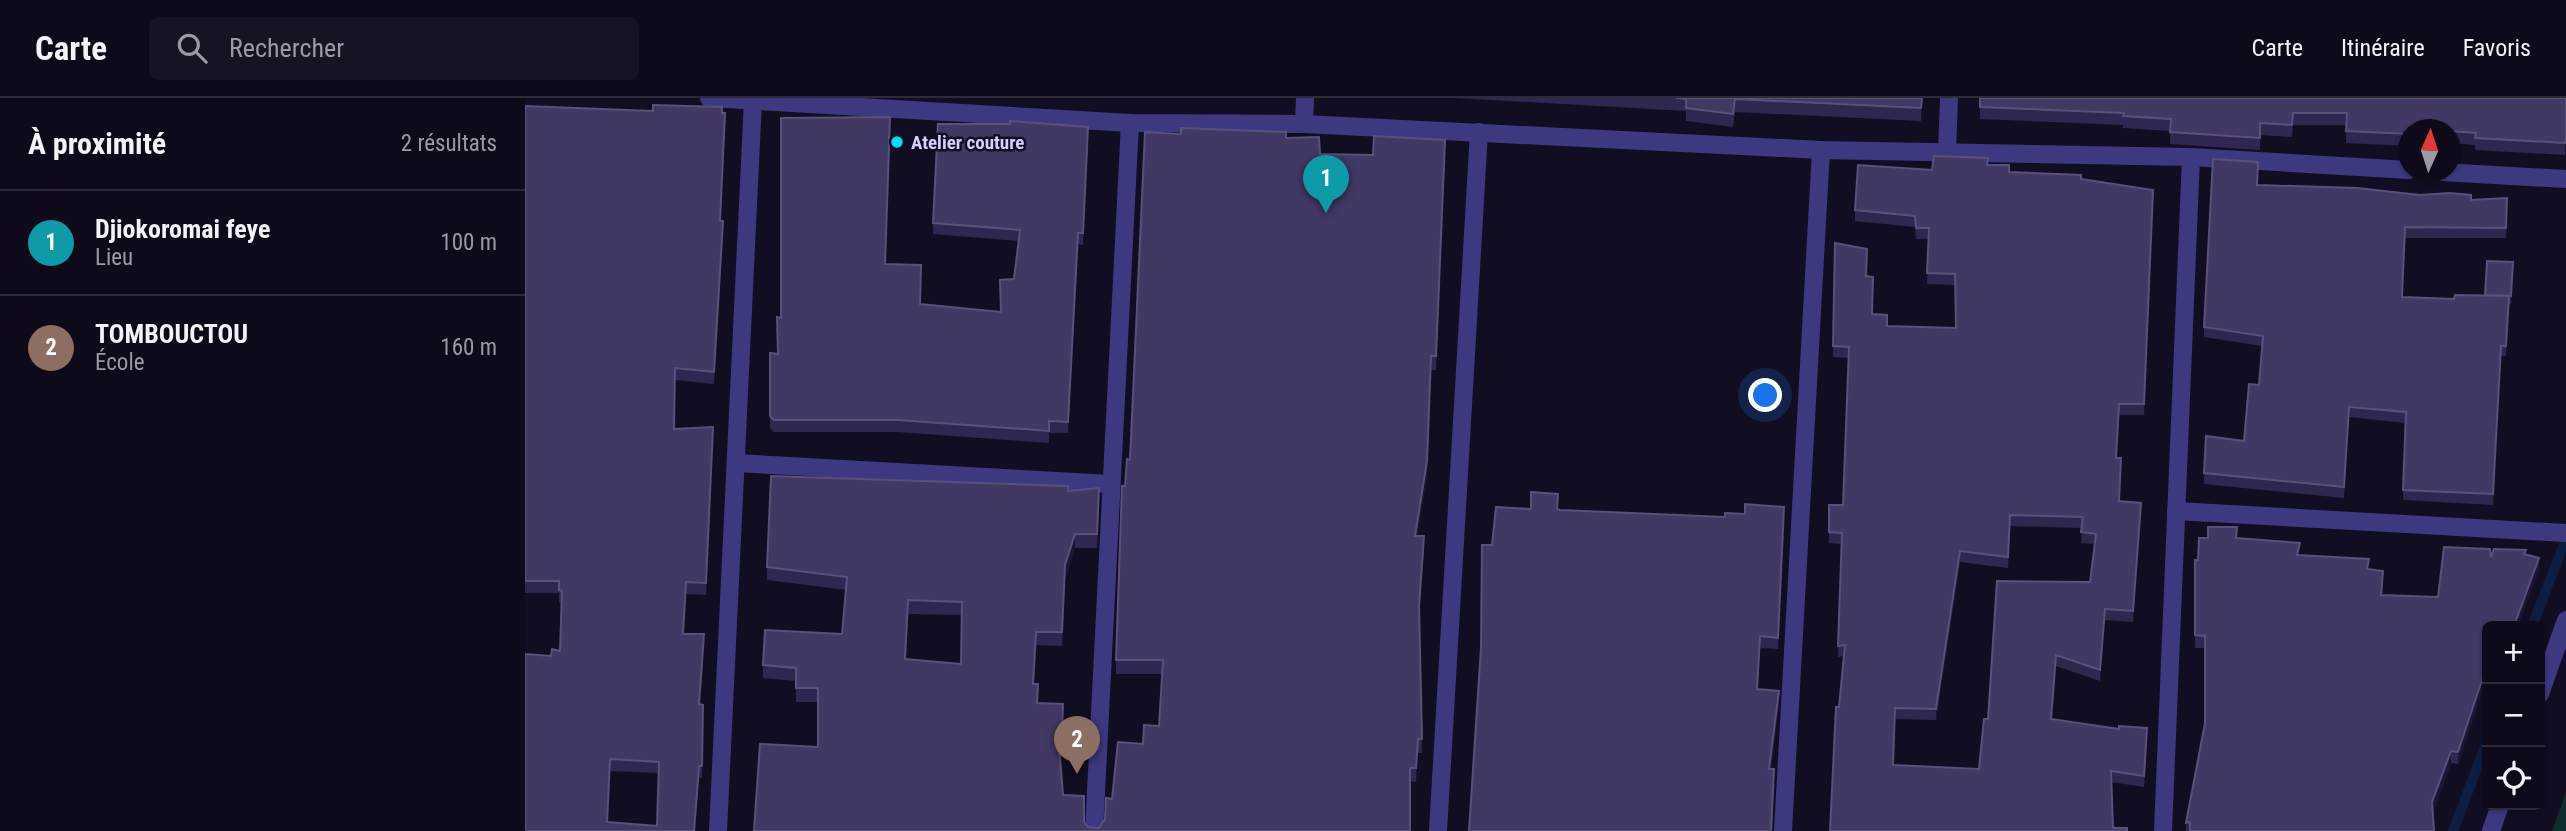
<!DOCTYPE html>
<html lang="fr">
<meta charset="utf-8">
<style>
body{margin:0;font-family:"Roboto Condensed",sans-serif;background:#171323;color:#f1f3f6}
.controls{position:absolute;right:21px;bottom:21px;display:grid;overflow:hidden;border-radius:10px;box-shadow:0 2px 5px #0004}
.controls button{width:63px;height:63px;display:grid;place-items:center;padding:0;border:0;border-bottom:2px solid #2e2b39;background:#0e0a1a;color:#f1f3f6;font:35px sans-serif}
.compass{position:absolute;left:1873px;top:21px;width:63px;height:63px;border-radius:50%;background:#0e0a1a;box-shadow:0 2px 5px #0004;rotate:3deg}
.you{position:absolute;left:1241px;top:298px;width:24px;height:24px;margin:-18px;border:5px solid #fff;border-radius:50%;background:#1a73e8;box-shadow:0 0 0 10px #1a73e833}
.badge{display:grid;place-items:center;width:46px;height:46px;border-radius:50%;background:#1a73e8;color:#fff;font-size:23px;font-weight:700}
.pin{position:absolute;translate:-50% -58px;filter:drop-shadow(0 2px 4px #0008)}
.pin::after{content:'';position:absolute;top:37px;width:24px;height:21px;background:inherit;clip-path:polygon(0 0,100% 0,50% 100%)}
.list{margin:0;padding:0;list-style:none}
h2{display:flex;justify-content:space-between;align-items:center;height:91px;margin:0;padding:0 28px;font-size:30px}
h2 small{font-size:23px;font-weight:400;color:#9b9aa2}
.list li{display:grid;grid-template-columns:46px 1fr auto;gap:21px;align-items:center;box-sizing:border-box;height:105px;padding:0 28px;border-top:2px solid #2e2b39}
.list b{display:block;font-size:26px;white-space:nowrap}
.list p{margin:0;font-size:23px;white-space:nowrap;color:#9b9aa2}
.list em{font-size:23px;font-style:normal;color:#9b9aa2}
.icon{flex:none;width:38px;height:38px;fill:none;stroke:currentColor;stroke-width:2;stroke-linecap:round;stroke-linejoin:round}
.map{position:relative;flex:none;width:2041px;height:733px;overflow:hidden}
header{display:flex;align-items:center;gap:42px;box-sizing:border-box;height:98px;padding:0 35px;background:#0e0a1a;border-bottom:2px solid #2e2b39}
header strong{font-size:33px}
nav{display:flex;gap:38px;margin-inline-start:auto;font-size:24px}
.search{width:490px;height:63px;background:#171323;display:flex;align-items:center;gap:18px;box-sizing:border-box;padding:0 24px;border-radius:10px;color:#9b9aa2;font-size:26px}
main{display:flex}
aside{flex:1;background:#0e0a1a}
.map>svg:first-child{display:block}
</style>
<header>
<strong>Carte</strong>
<div class="search"><svg class="icon" aria-label="search" viewBox="0 0 24 24"><circle cx="10" cy="10" r="6"/><path d="M15 15l6 6"/></svg>Rechercher</div>
<nav><a>Carte</a><a>Itinéraire</a><a>Favoris</a></nav>
</header>
<main>
<aside>
<h2>À proximité<small>2 résultats</small></h2>
<ul class="list">
<li><span class="badge" style="background:#0f9aa8">1</span><div><b>Djiokoromai feye</b><p>Lieu</p></div><em>100 m</em></li>
<li><span class="badge" style="background:#8d6e63">2</span><div><b>TOMBOUCTOU</b><p>École</p></div><em>160 m</em></li>
</ul>
</aside>
<div class="map">
<svg width="2041" height="733" viewBox="0 0 2041 733">
<rect width="100%" height="100%" fill="#120e22"/>
<!-- green -->
<path fill="#112c2c" d="M 2041,694 L 2041,733 L 2027,733 Z"/>
<g fill="none" stroke-linecap="round" stroke-linejoin="round">
<!-- stream -->
<g stroke="#0c1f43" stroke-width="10">
<path d="M 2007,528 L 2041,441"/>
<path d="M 1928,733 L 1962,644"/>
</g>
<!-- minor -->
<g stroke="#3d3981" stroke-width="18">
<path d="M 184,0 L 605,25 L 779,26 L 1296,52 L 1666,59 L 1884,72"/>
<path d="M 779,26 L 780,0"/>
<path d="M 1422,55 L 1424,0"/>
<path d="M 1917,74 L 2041,81"/>
<path d="M 211,365 L 586,386"/>
<path d="M 1651,413 L 2041,435"/>
<path d="M 2015,596 L 2041,522"/>
<path d="M 193,733 L 228,2"/>
<path d="M 569,733 L 605,25"/>
<path d="M 913,733 L 954,34"/>
<path d="M 1258,733 L 1296,52"/>
<path d="M 1638,733 L 1666,59"/>
<path d="M 1966,733 L 1975,707"/>
</g>
</g>
<!-- wall -->
<g fill="#302750" fill-rule="evenodd">
<path d="M 931,0 L 1397,0 L 1396,23 L 1210,14 L 1208,29 L 1161,23 L 1161,13 Z"/>
<path d="M 1455,0 L 2041,0 L 2040,57 L 1950,52 L 1950,47 L 1926,45 L 1926,32 L 1884,32 L 1884,48 L 1821,45 L 1821,27 L 1768,27 L 1767,39 L 1735,37 L 1735,52 L 1645,46 L 1645,33 L 1598,30 L 1598,27 L 1455,21 Z"/>
<path d="M 0,8 L 197,15 L 200,27 L 195,123 L 198,135 L 189,286 L 150,282 L 149,331 L 188,341 L 181,497 L 161,496 L 158,536 L 179,548 L 175,606 L 178,607 L 177,680 L 174,680 L 170,733 L 0,733 L 26,558 L 35,553 L 36,505 L 34,504 L 34,495 L 0,495 ZM 85,673 L 134,675 L 132,728 L 83,724 Z"/>
<path d="M 656,36 L 761,40 L 795,56 L 848,57 L 920,56 L 911,272 L 906,272 L 902,377 L 892,438 L 899,452 L 894,518 L 897,655 L 893,655 L 891,684 L 885,683 L 885,733 L 229,733 L 293,649 L 293,604 L 271,604 L 271,583 L 238,580 L 238,567 L 317,536 L 321,492 L 242,482 L 242,469 L 543,393 L 574,404 L 572,450 L 550,450 L 540,481 L 537,548 L 511,547 L 509,586 L 513,605 L 538,619 L 537,647 L 534,647 L 538,697 L 563,729 L 574,730 L 580,721 L 587,701 L 618,646 L 634,628 L 637,576 L 591,576 L 591,562 L 600,388 ZM 383,516 L 437,517 L 436,566 L 381,561 Z"/>
<path d="M 563,40 L 558,147 L 553,146 L 543,335 L 524,335 L 524,345 L 373,334 L 249,334 L 245,330 L 245,255 L 253,255 L 252,219 L 256,220 L 361,166 L 396,206 L 475,214 L 489,181 L 494,143 L 408,136 L 408,125 Z"/>
<path d="M 1463,67 L 1484,74 L 1556,81 L 1628,103 L 1619,317 L 1594,317 L 1591,360 L 1595,403 L 1616,415 L 1608,524 L 1580,522 L 1575,583 L 1531,568 L 1527,621 L 1622,641 L 1619,689 L 1586,684 L 1305,733 L 1314,609 L 1319,558 L 1313,559 L 1317,446 L 1304,445 L 1304,407 L 1318,407 L 1324,260 L 1308,259 L 1310,145 L 1341,178 L 1347,216 L 1362,228 L 1431,230 L 1430,187 L 1402,186 L 1404,141 L 1391,141 L 1390,129 L 1330,123 L 1330,112 L 1407,72 ZM 1485,428 L 1557,430 L 1556,445 L 1569,446 L 1565,484 L 1463,621 L 1454,671 L 1368,668 L 1370,621 L 1411,622 L 1435,464 L 1483,470 Z"/>
<path d="M 1733,87 L 1946,102 L 1982,111 L 1981,140 L 1880,140 L 1877,199 L 1929,201 L 1960,197 L 1988,164 L 1986,206 L 1984,206 L 1981,258 L 1976,258 L 1968,407 L 1878,402 L 1880,325 L 1824,319 L 1819,400 L 1679,386 L 1679,375 L 1719,343 L 1734,287 L 1737,248 L 1679,239 L 1679,229 Z"/>
<path d="M 1200,419 L 1259,420 L 1253,551 L 1235,550 L 1233,591 L 1254,605 L 1246,671 L 1249,683 L 1247,733 L 944,733 L 967,447 Z"/>
<path d="M 1683,440 L 1712,441 L 1775,458 L 1844,472 L 1858,485 L 1857,497 L 1913,499 L 1966,459 L 2001,457 L 2014,473 L 1962,528 L 1962,579 L 1933,666 L 1926,665 L 1908,714 L 1910,733 L 1661,733 L 1661,725 L 1680,626 L 1680,550 L 1670,550 L 1670,462 L 1673,462 Z"/>
</g>
<!-- shaded-wall -->
<g fill="#1c1536">
<path d="M 198,123 L 198,135 L 189,286 L 189,274 Z"/>
<path d="M 553,135 L 553,146 L 543,335 L 543,324 Z"/>
<path d="M 906,272 L 902,377 L 890,452 L 890,438 Z"/>
<path d="M 1616,405 L 1616,415 L 1608,524 L 1608,513 Z"/>
<path d="M 550,436 L 550,450 L 540,481 L 537,548 L 540,467 Z"/>
<path d="M 899,438 L 899,452 L 894,521 L 894,508 Z"/>
<path d="M 1435,453 L 1435,464 L 1411,622 L 1411,611 Z"/>
<path d="M 2014,460 L 2014,473 L 1993,528 L 1989,528 Z"/>
<path d="M 1580,511 L 1580,522 L 1575,583 L 1575,572 Z"/>
<path d="M 179,536 L 179,548 L 174,618 L 174,606 Z"/>
<path d="M 1531,557 L 1531,568 L 1526,632 L 1526,621 Z"/>
<path d="M 1962,567 L 1962,579 L 1933,666 L 1933,654 Z"/>
<path d="M 1254,593 L 1254,605 L 1244,683 L 1244,671 Z"/>
<path d="M 893,641 L 893,655 L 891,684 L 891,670 Z"/>
<path d="M 1926,653 L 1926,665 L 1907,717 L 1907,704 Z"/>
<path d="M 174,668 L 174,680 L 169,733 Z"/>
</g>
<!-- building -->
<g fill="#413963" stroke="#59507b" stroke-width="2" fill-rule="evenodd">
<path d="M 1151,0 L 1397,0 L 1396,10 L 1210,1 L 1208,16 L 1161,10 L 1161,1 Z"/>
<path d="M 1455,0 L 2041,0 L 2041,39 L 2040,45 L 1950,40 L 1951,35 L 1926,33 L 1926,32 L 1895,30 L 1895,32 L 1884,32 L 1884,36 L 1821,33 L 1822,15 L 1768,15 L 1767,27 L 1735,25 L 1735,40 L 1645,34 L 1646,21 L 1598,18 L 1599,15 L 1455,9 Z"/>
<path d="M 128,7 L 197,9 L 197,15 L 200,15 L 195,123 L 198,123 L 189,274 L 150,270 L 149,331 L 188,329 L 181,485 L 161,484 L 158,536 L 179,536 L 174,606 L 178,607 L 177,668 L 174,668 L 169,733 L 0,733 L 0,556 L 26,558 L 27,551 L 35,553 L 37,493 L 34,492 L 34,483 L 0,483 L 0,8 L 128,13 ZM 85,661 L 134,664 L 132,728 L 82,724 Z"/>
<path d="M 365,19 L 360,166 L 396,167 L 395,206 L 476,214 L 475,182 L 489,181 L 495,132 L 408,125 L 413,26 L 485,26 L 485,23 L 563,29 L 558,135 L 553,135 L 543,324 L 524,323 L 524,333 L 373,322 L 249,322 L 245,318 L 245,255 L 253,256 L 252,219 L 256,220 L 256,20 Z"/>
<path d="M 656,30 L 761,34 L 761,40 L 794,39 L 795,56 L 848,57 L 849,38 L 920,42 L 911,258 L 906,258 L 902,363 L 890,438 L 899,438 L 894,508 L 897,641 L 893,641 L 891,670 L 885,670 L 885,733 L 229,733 L 235,646 L 293,649 L 293,590 L 271,590 L 271,570 L 238,567 L 240,532 L 317,536 L 322,479 L 242,469 L 246,378 L 543,388 L 543,393 L 574,390 L 572,436 L 550,436 L 540,467 L 537,534 L 511,534 L 508,586 L 513,586 L 512,605 L 538,606 L 537,634 L 533,634 L 538,697 L 559,698 L 559,724 L 563,729 L 574,730 L 580,721 L 581,700 L 587,701 L 593,644 L 618,646 L 619,627 L 634,628 L 638,562 L 591,562 L 597,388 L 600,388 L 602,361 L 605,362 L 620,34 L 656,36 ZM 383,502 L 437,504 L 436,566 L 380,561 Z"/>
<path d="M 1409,58 L 1463,60 L 1462,67 L 1484,67 L 1484,74 L 1556,77 L 1556,81 L 1628,92 L 1619,306 L 1594,306 L 1591,360 L 1596,360 L 1594,403 L 1616,405 L 1608,513 L 1580,511 L 1575,572 L 1531,557 L 1526,621 L 1594,631 L 1594,628 L 1622,630 L 1619,678 L 1586,673 L 1588,730 L 1602,730 L 1602,733 L 1305,733 L 1311,609 L 1314,609 L 1320,547 L 1313,548 L 1317,435 L 1304,434 L 1304,407 L 1318,407 L 1324,249 L 1308,248 L 1310,145 L 1342,151 L 1341,178 L 1348,179 L 1347,216 L 1362,217 L 1362,228 L 1431,230 L 1430,176 L 1402,175 L 1404,130 L 1391,130 L 1390,118 L 1330,112 L 1333,67 L 1407,72 ZM 1485,417 L 1558,419 L 1556,434 L 1571,436 L 1565,484 L 1472,483 L 1463,621 L 1459,621 L 1454,671 L 1368,667 L 1370,610 L 1411,611 L 1435,453 L 1483,459 Z"/>
<path d="M 1688,61 L 1733,64 L 1732,87 L 1832,90 L 1895,97 L 1925,95 L 1946,97 L 1946,102 L 1982,100 L 1981,130 L 1880,129 L 1877,199 L 1929,201 L 1930,197 L 1984,198 L 1981,248 L 1976,248 L 1968,396 L 1878,392 L 1881,314 L 1824,309 L 1819,389 L 1679,375 L 1681,338 L 1719,343 L 1724,286 L 1734,287 L 1738,238 L 1679,229 Z"/>
<path d="M 1962,163 L 1988,164 L 1986,198 L 1960,197 Z"/>
<path d="M 1006,394 L 1033,396 L 1032,411 L 1035,412 L 1200,419 L 1200,415 L 1220,416 L 1220,406 L 1259,409 L 1253,540 L 1235,538 L 1232,591 L 1254,593 L 1244,671 L 1249,671 L 1246,733 L 944,733 L 956,550 L 957,447 L 967,447 L 971,409 L 1006,411 Z"/>
<path d="M 1683,429 L 1712,429 L 1711,440 L 1775,445 L 1772,457 L 1844,461 L 1842,471 L 1858,473 L 1856,497 L 1913,499 L 1919,449 L 1965,451 L 1966,459 L 1969,451 L 2001,452 L 1999,456 L 2014,460 L 1989,528 L 1962,528 L 1962,567 L 1933,654 L 1926,653 L 1907,704 L 1909,733 L 1665,733 L 1665,724 L 1661,725 L 1680,625 L 1680,538 L 1670,537 L 1670,462 L 1673,462 L 1674,440 L 1683,440 Z"/>
</g>
<!-- markers -->
<circle fill="#02dcf8" stroke="#120e22" stroke-width="2.5" cx="372" cy="44" r="7"/>
<g text-anchor="middle" dominant-baseline="central" stroke-width="5" stroke-linejoin="round" paint-order="stroke">
<!-- poi labels -->
<g font-size="19" font-weight="bold" fill="#d6cfff" stroke="#120e22" text-anchor="start">
<text x="386" y="44">Atelier couture</text>
</g>
</g>
</svg>
<div class="controls">
<button>+</button>
<button>−</button>
<button><svg class="icon" aria-label="locate" viewBox="0 0 24 24"><circle cx="12" cy="12" r="6"/><path d="M12 2v4M12 18v4M2 12h4M18 12h4"/></svg></button>
</div>
<svg class="compass" viewBox="-18 -18 36 36"><path d="M0-13l5 13h-10z" fill="#e53935"/><path d="M0 13l5-13h-10z" fill="#9b9aa2"/></svg>
<div class="you"></div>
<div class="pin badge" style="left:801px;top:115px;background:#0f9aa8">1</div>
<div class="pin badge" style="left:552px;top:676px;background:#8d6e63">2</div>
</div>
</main>
